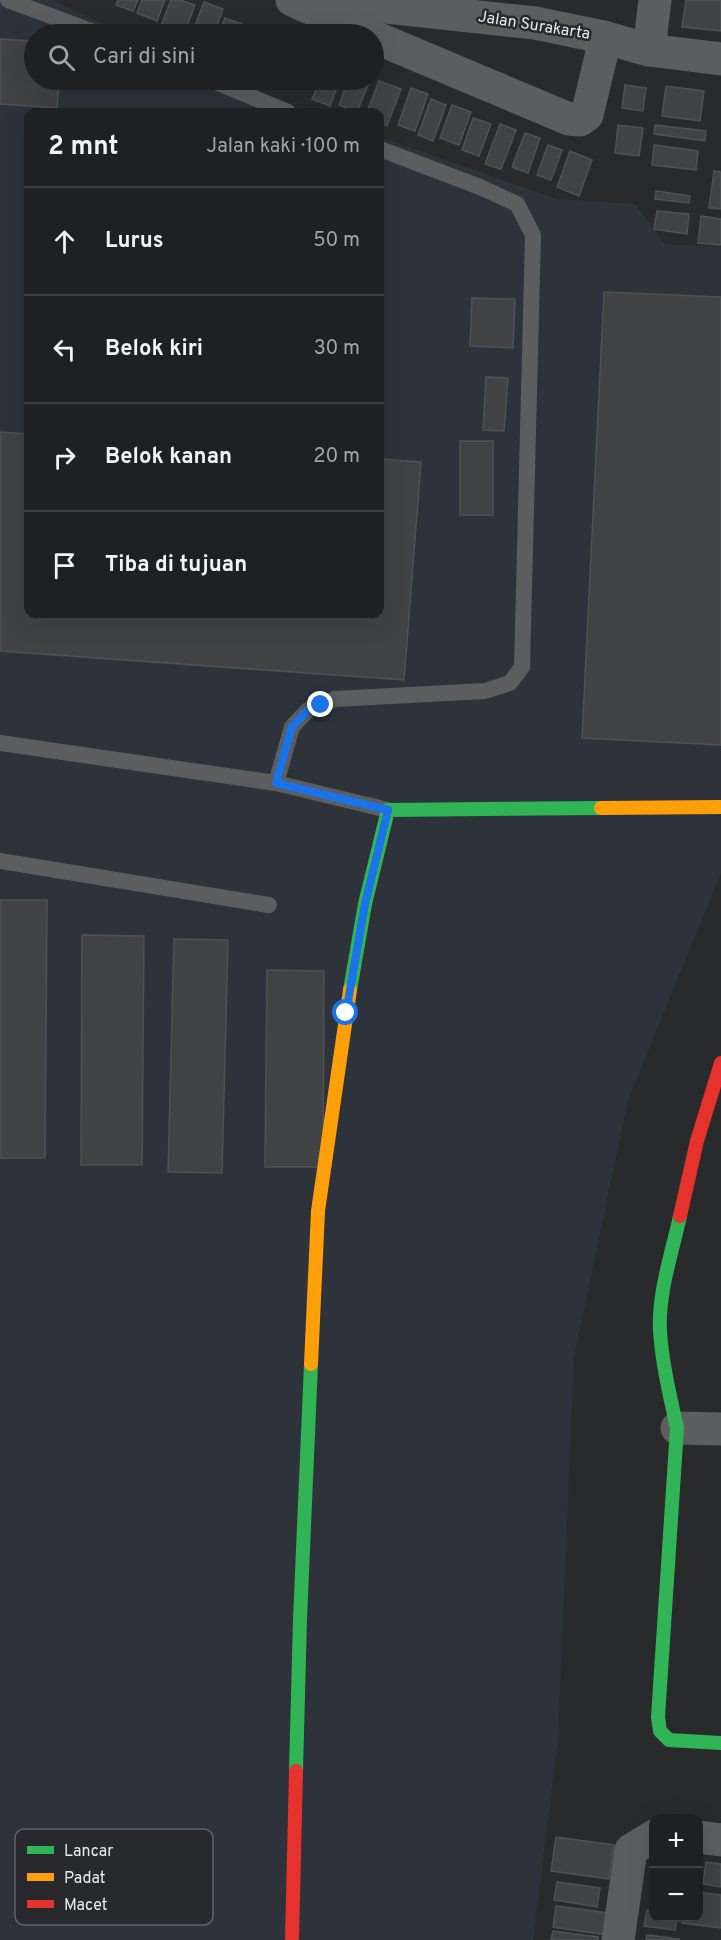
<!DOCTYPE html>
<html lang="id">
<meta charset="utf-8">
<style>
body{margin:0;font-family:Overpass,sans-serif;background:#2b2d2e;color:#f1f3f6}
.controls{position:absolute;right:18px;bottom:18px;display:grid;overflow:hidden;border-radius:12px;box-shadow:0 6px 24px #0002}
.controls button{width:54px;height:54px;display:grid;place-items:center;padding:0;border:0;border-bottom:2px solid #3c3e3f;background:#1e2021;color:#f1f3f6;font:30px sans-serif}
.stop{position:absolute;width:18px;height:18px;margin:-14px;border:4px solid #1a73e8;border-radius:50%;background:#fff}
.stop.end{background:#1a73e8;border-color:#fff;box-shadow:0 2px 6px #0008}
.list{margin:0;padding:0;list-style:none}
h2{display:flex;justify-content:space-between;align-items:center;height:78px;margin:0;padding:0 24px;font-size:26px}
h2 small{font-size:20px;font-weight:400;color:#a1a3a5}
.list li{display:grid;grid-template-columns:39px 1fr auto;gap:18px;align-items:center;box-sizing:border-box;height:108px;padding:0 24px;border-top:2px solid #3c3e3f}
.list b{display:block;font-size:22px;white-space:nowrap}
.list em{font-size:20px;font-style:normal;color:#a1a3a5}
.icon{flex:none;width:33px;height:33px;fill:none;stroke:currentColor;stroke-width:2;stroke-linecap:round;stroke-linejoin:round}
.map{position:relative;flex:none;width:721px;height:1940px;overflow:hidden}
.search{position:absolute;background:#1e2021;box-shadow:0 6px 24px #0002;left:24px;top:24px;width:360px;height:66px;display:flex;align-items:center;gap:15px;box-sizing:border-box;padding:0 21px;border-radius:33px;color:#a1a3a5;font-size:22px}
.panel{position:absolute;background:#1e2021;box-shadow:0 6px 24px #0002;left:24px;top:108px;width:360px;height:510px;border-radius:12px}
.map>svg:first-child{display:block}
</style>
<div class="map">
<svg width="721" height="1940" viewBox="0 0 721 1940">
<rect width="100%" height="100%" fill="#282a2c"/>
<!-- built -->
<path fill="#2e323a" d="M 0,0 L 52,0 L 124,34 L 34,34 L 34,80 L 219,80 L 310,112 L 28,112 L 28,614 L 380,614 L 380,137 L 557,199 L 635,204 L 665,244 L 721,247 L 721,873 L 628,1100 L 574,1357 L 558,1739 L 533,1940 L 0,1940 Z"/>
<!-- building -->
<g fill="#414244" stroke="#505152" stroke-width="1.5">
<path d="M 118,0 L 138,0 L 133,11 L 116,5 Z"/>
<path d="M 142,0 L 165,0 L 157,21 L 137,13 Z"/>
<path d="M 171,0 L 180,0 L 195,5 L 184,34 L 158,34 Z"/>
<path d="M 686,0 L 721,0 L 721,31 L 682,27 Z"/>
<path d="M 204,2 L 223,9 L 214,34 L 192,34 Z"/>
<path d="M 225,18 L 242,24 L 239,34 L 219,34 Z"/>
<path d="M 0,39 L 34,41 L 34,80 L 59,80 L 57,108 L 0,104 Z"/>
<path d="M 320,80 L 340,80 L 330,106 L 312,99 Z"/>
<path d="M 348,80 L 370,80 L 357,112 L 339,105 Z"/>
<path d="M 379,81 L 401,89 L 387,126 L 380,123 L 380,112 L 367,112 Z"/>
<path d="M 625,85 L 646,88 L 643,111 L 622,108 Z"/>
<path d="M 666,86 L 704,91 L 700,121 L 662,116 Z"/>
<path d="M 411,88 L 428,94 L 415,131 L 398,125 Z"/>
<path d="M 431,99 L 446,105 L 433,141 L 418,135 Z"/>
<path d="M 452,105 L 471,112 L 459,145 L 440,138 Z"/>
<path d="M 473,118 L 491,124 L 479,156 L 462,150 Z"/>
<path d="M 500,124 L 516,130 L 501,169 L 485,164 Z"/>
<path d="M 618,125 L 643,128 L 639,156 L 615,153 Z"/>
<path d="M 655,125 L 706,131 L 705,141 L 654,134 Z"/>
<path d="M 525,133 L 540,138 L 528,173 L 512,167 Z"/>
<path d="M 548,145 L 562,150 L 551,180 L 537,175 Z"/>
<path d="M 654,145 L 698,151 L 696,170 L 652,165 Z"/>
<path d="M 570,151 L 592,160 L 579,196 L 557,187 Z"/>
<path d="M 714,171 L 721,172 L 721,209 L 709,208 Z"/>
<path d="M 656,191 L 690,196 L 689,203 L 655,199 Z"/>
<path d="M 657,211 L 689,214 L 687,234 L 654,229 Z"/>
<path d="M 701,216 L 721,219 L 721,245 L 698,243 Z"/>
<path d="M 604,292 L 721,297 L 721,745 L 582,738 Z"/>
<path d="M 472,298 L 515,299 L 513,348 L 470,346 Z"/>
<path d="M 486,377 L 508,378 L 504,431 L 483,430 Z"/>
<path d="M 0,432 L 28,434 L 28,614 L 380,614 L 380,459 L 421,462 L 404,680 L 0,651 Z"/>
<rect x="460" y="441" width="33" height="74"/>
<path d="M 0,900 L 47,900 L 45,1158 L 0,1158 Z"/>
<path d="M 82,935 L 144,936 L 142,1165 L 81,1165 Z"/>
<path d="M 174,939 L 228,940 L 222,1173 L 168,1172 Z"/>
<path d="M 267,970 L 324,971 L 323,1167 L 265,1167 Z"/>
<path d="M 556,1837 L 614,1845 L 609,1879 L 551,1871 Z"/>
<path d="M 706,1862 L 721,1864 L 721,1887 L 703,1884 Z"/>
<path d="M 557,1882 L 600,1888 L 597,1907 L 554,1900 Z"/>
<path d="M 698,1892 L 721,1895 L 721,1928 L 682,1923 L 683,1918 L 698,1918 Z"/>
<path d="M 556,1906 L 609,1913 L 606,1935 L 553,1927 Z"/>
<path d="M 647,1910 L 654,1911 L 654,1918 L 677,1918 L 675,1930 L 644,1926 Z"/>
<path d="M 553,1931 L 598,1937 L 598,1940 L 551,1940 Z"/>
<path d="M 647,1935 L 680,1939 L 646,1940 Z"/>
</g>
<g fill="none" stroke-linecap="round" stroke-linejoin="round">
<!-- lane -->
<g stroke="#5c5d5e" stroke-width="16">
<path d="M 8,0 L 99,34"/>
<path d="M 211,80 L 288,112"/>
<path d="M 0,743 L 276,783 L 388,810"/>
<path d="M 276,783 L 292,727 L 308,710 L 335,699 L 485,691 L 510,683 L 522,667 L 533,235 L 517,204 L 480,187 L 380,149"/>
<path d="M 0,861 L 269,905"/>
</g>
<!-- street -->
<g stroke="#5c5d5e" stroke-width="33">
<path d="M 292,0 L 368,34"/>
<path d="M 321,0 L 535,23 L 603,37 L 649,50 L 655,0"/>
<path d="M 374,37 L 569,119 L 580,120 L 587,115 L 602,52 L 603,37"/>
<path d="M 649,50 L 721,59"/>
<path d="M 677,1428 L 721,1429"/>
<path d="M 698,1837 L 721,1840"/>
<path d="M 618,1940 L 631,1850 L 654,1836"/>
</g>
<!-- fast -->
<g stroke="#30b455" stroke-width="14">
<path d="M 350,990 L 365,904 L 388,810 L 601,808"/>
<path d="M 680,1216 C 672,1253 658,1293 660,1331 C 662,1363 670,1396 677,1428 L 658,1717 L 660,1731 L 669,1740 L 721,1743"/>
<path d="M 296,1771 L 300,1619 L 311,1364"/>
</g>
<!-- slow -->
<g stroke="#ff9f0a" stroke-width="14">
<path d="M 601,808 L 721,807"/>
<path d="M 311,1364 L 318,1211 L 350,990"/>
</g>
<!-- jam -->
<g stroke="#e5322d" stroke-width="14">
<path d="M 680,1216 L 697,1141 L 721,1063"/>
<path d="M 292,1940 L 296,1771"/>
</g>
</g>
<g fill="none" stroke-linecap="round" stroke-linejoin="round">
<!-- route -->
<path stroke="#1a73e8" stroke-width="8" d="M 321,705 L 308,710 L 292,727 L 276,783 L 388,810 L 365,904 L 346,1013"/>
</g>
<g text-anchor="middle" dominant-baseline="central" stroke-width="5" stroke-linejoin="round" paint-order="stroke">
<!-- street labels -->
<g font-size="16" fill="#e8eaed" stroke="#27292d">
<text transform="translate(534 26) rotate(9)">Jalan Surakarta</text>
</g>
</g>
<!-- legend -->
<rect x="15" y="1829" width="198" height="96" rx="9" fill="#27292d" stroke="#616367" stroke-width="1.5"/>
<rect x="27" y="1846" width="27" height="8" fill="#30b455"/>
<rect x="27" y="1873" width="27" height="8" fill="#ff9f0a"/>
<rect x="27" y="1900" width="27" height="8" fill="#e5322d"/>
<g font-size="16" fill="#e8eaed">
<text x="64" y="1856">Lancar</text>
<text x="64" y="1883">Padat</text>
<text x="64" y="1910">Macet</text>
</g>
</svg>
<div class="controls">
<button>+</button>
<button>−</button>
</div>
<div class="stop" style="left:346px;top:1013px"></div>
<div class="stop end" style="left:321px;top:705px"></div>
<div class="search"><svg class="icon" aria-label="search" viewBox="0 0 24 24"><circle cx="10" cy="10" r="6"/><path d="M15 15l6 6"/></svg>Cari di sini</div>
<section class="panel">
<h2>2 mnt<small>Jalan kaki · 100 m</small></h2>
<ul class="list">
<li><svg class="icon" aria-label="ahead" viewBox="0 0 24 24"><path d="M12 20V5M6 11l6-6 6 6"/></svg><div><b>Lurus</b></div><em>50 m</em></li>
<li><svg class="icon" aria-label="left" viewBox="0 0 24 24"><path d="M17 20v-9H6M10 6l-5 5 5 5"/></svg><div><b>Belok kiri</b></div><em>30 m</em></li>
<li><svg class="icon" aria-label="right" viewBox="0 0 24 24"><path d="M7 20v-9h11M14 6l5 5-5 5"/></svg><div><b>Belok kanan</b></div><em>20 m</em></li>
<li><svg class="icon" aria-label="arrive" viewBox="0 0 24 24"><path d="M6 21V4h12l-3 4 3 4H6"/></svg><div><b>Tiba di tujuan</b></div></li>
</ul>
</section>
</div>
